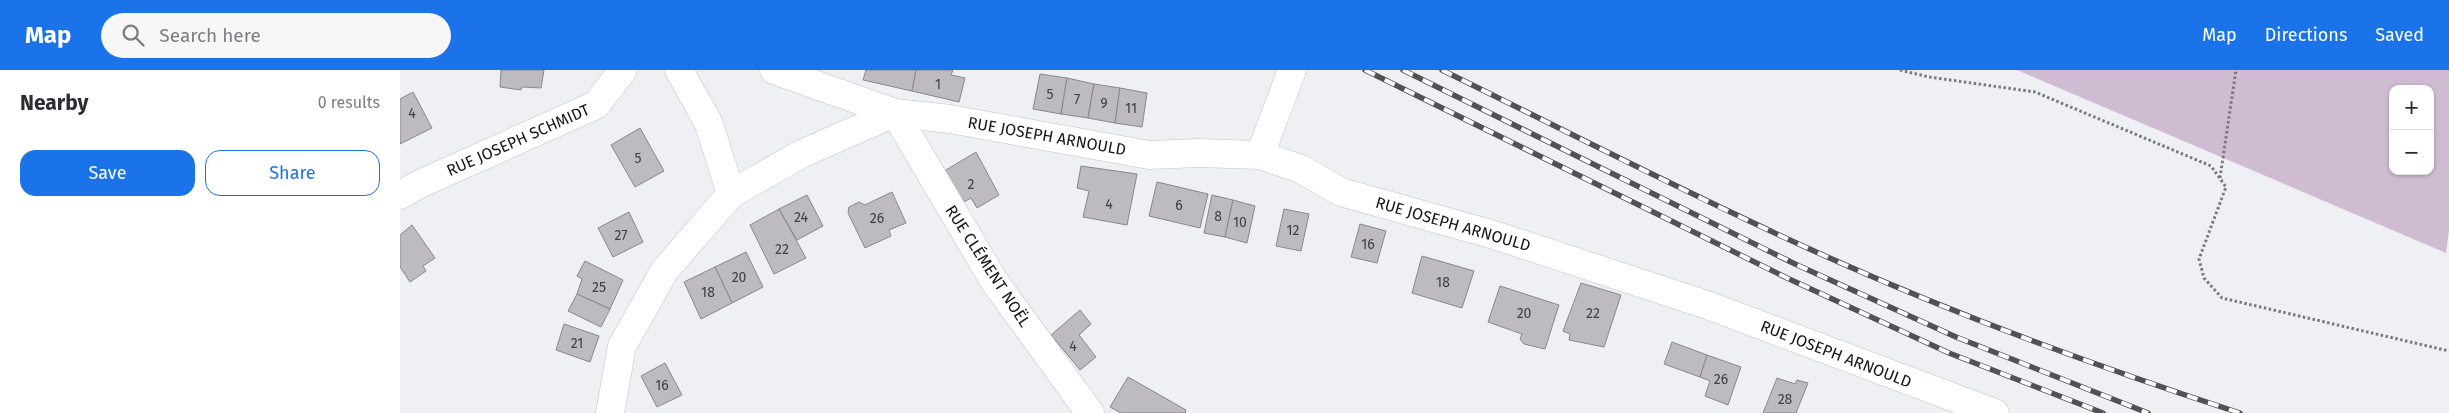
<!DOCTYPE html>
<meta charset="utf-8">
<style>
body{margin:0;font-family:"Fira Sans",sans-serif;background:#f7f7f7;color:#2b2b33}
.controls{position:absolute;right:15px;top:15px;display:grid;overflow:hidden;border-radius:10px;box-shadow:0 1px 4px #0004}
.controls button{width:45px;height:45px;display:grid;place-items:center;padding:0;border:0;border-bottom:1px solid #e1e1e2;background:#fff;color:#2b2b33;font:25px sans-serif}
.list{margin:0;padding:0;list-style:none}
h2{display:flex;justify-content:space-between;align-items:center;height:65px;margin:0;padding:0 20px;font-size:21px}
h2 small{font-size:16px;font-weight:400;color:#7c7c81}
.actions{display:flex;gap:10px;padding:15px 20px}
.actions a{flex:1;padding:11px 0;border:1px solid #1a73e8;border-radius:15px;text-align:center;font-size:18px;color:#1a73e8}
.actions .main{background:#1a73e8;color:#fff}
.icon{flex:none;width:28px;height:28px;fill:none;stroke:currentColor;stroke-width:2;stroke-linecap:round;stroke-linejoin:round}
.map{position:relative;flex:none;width:2049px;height:343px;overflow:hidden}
header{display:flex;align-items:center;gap:30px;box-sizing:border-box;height:70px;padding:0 25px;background:#1a73e8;color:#fff}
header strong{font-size:24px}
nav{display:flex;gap:28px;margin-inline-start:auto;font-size:18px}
.search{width:350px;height:45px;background:#f7f7f7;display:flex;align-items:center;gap:12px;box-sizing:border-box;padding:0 18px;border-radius:28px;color:#7c7c81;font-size:19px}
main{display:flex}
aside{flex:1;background:#fff}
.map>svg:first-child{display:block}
</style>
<header>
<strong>Map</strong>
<div class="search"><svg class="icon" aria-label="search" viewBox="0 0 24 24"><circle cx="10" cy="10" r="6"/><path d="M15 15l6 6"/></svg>Search here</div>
<nav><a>Map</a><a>Directions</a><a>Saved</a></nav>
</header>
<main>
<aside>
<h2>Nearby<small>0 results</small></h2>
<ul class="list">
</ul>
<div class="actions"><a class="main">Save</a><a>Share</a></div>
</aside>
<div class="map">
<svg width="2049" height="343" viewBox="0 0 2049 343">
<rect width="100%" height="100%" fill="#eff0f4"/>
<!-- green -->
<path fill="#cfbbd2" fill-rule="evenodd" d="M 1617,0 L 2049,0 L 2049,160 L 2046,183 ZM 1993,19 L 2030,19 L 2030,101 L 1993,101 Z"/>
<!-- building -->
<g fill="#bdbbc0" stroke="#88878b">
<path d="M 101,0 L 144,0 L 141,18 L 122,17 L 121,20 L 100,17 Z"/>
<path d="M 466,0 L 516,0 L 512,21 L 463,10 Z"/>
<path d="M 516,0 L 553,0 L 551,5 L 565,8 L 559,32 L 512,21 Z"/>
<path d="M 640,4 L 667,8 L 661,44 L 633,39 Z"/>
<path d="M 667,8 L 694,14 L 688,48 L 661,44 Z"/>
<path d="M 694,14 L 720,18 L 715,53 L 688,48 Z"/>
<path d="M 720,18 L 747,23 L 742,57 L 715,53 Z"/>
<path d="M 13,22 L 32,58 L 0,74 L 0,29 Z"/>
<path d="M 240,58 L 264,101 L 235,117 L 211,75 Z"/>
<path d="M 576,82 L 599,125 L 577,138 L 571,128 L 560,134 L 541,103 Z"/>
<path d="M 681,96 L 737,104 L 727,155 L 683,147 L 689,121 L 677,118 Z"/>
<path d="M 757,112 L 808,124 L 800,158 L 749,146 Z"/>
<path d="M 492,122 L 506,153 L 489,160 L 491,166 L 465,178 L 448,143 L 449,137 L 459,132 L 465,135 Z"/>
<path d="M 407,125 L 423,156 L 397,170 L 379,139 Z"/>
<path d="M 812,125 L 833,130 L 825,167 L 804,163 Z"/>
<path d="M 833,130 L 855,136 L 847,173 L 825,167 Z"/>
<path d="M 379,139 L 406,188 L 374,204 L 350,155 Z"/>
<path d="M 884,139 L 909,144 L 901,181 L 876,176 Z"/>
<path d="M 229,142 L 243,172 L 213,187 L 198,158 Z"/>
<path d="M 960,154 L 986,161 L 977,193 L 951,187 Z"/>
<path d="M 12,155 L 35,188 L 23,196 L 26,201 L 10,212 L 0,197 L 0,165 Z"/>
<path d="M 346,182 L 363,217 L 332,233 L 315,197 Z"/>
<path d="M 1022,186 L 1074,201 L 1062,238 L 1012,223 Z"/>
<path d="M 185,191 L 223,210 L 210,239 L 177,224 L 182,209 L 177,206 Z"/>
<path d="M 315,197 L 332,233 L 301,249 L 284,212 Z"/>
<path d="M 1181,213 L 1221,225 L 1204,277 L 1169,270 L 1170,264 L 1163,261 Z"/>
<path d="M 1100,216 L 1159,235 L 1145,279 L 1124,274 L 1120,269 L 1122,264 L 1088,252 Z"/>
<path d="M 177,224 L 210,239 L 201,257 L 168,241 Z"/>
<path d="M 680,240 L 691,254 L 679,265 L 696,287 L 680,300 L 651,265 Z"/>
<path d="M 164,254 L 199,266 L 190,292 L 156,280 Z"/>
<path d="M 1272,272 L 1307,285 L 1300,307 L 1264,294 Z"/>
<path d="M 1307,285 L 1341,297 L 1328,335 L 1305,326 L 1310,311 L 1300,307 Z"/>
<path d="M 265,293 L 282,325 L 257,337 L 241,306 Z"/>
<path d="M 728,307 L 786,340 L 785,343 L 721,343 L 710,337 Z"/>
<path d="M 1377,308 L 1395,314 L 1397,310 L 1408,313 L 1396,343 L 1363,343 Z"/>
</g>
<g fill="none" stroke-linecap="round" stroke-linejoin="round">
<defs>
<g id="minor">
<path d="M 495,43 L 594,211 L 690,343"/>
<path d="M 0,125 L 22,113 L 196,35 L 223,0"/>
</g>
<g id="tertiary">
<path d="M 279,0 L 309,54 L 331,124"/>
<path d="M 374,0 L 495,43 L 550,49 L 749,85 L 799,83 L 860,85 L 901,99 L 941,122 L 1094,165 L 1307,235 L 1595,343"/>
<path d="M 860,85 L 892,0"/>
<path d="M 210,343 L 222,276 L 265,200 L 331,124 L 401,84 L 495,43"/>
</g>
</defs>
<!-- minor casing -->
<use href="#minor" stroke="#c1c2c6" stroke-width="29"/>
<!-- tertiary casing -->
<use href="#tertiary" stroke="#c1c2c6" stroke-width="29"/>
<!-- path -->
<g stroke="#797a7d" stroke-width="3" stroke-dasharray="2.5 2.5" stroke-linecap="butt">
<path d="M 1500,0 L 1529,7 L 1635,22 L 1811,96 L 1826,117 L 1799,189 L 1804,208 L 1822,228 L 2049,281"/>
<path d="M 1820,108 L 1836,0"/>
</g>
<!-- minor -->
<use href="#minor" stroke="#fff" stroke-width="28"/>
<!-- tertiary -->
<use href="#tertiary" stroke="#fff" stroke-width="28"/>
<defs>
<g id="rail">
<path d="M 965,0 L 1387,208 L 1549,283 L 1703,343"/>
<path d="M 1003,0 L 1395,194 L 1556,267 L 1748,343"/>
<path d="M 1042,0 C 1162,59 1282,121 1403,176 C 1545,241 1692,295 1840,343"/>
</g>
</defs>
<!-- rail casing -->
<use href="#rail" stroke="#525254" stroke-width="5.5"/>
<!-- rail -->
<use href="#rail" stroke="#fdfdff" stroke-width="4" stroke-dasharray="11" stroke-linecap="butt"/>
</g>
<g text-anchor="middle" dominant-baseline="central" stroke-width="4" stroke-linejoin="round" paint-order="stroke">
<!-- number labels -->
<g font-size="14" fill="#403f42">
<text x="538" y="14">1</text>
<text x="650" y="24">5</text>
<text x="677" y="29">7</text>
<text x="704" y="33">9</text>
<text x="731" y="38">11</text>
<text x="12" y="43">4</text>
<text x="238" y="88">5</text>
<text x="571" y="114">2</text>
<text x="709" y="134">4</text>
<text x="779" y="135">6</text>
<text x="818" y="146">8</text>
<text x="401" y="147">24</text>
<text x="477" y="148">26</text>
<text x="840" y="152">10</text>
<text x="893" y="160">12</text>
<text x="221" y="165">27</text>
<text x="968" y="174">16</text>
<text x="382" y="179">22</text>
<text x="339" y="207">20</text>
<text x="1043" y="212">18</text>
<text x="199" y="217">25</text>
<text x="308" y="222">18</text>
<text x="1124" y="243">20</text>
<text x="1193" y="243">22</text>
<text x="177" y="273">21</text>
<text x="673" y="276">4</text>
<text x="1321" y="309">26</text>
<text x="262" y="315">16</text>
<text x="1385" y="329">28</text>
</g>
<!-- street labels -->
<g font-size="16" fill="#161618" stroke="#fdfdff">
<text transform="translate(647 66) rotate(10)">RUE JOSEPH ARNOULD</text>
<text transform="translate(118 70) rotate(-24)">RUE JOSEPH SCHMIDT</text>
<text transform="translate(1053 154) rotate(16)">RUE JOSEPH ARNOULD</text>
<text transform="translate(588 196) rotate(57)">RUE CLÉMENT NOËL</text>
<text transform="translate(1436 284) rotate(21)">RUE JOSEPH ARNOULD</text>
</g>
</g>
</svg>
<div class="controls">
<button>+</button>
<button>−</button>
</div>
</div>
</main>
